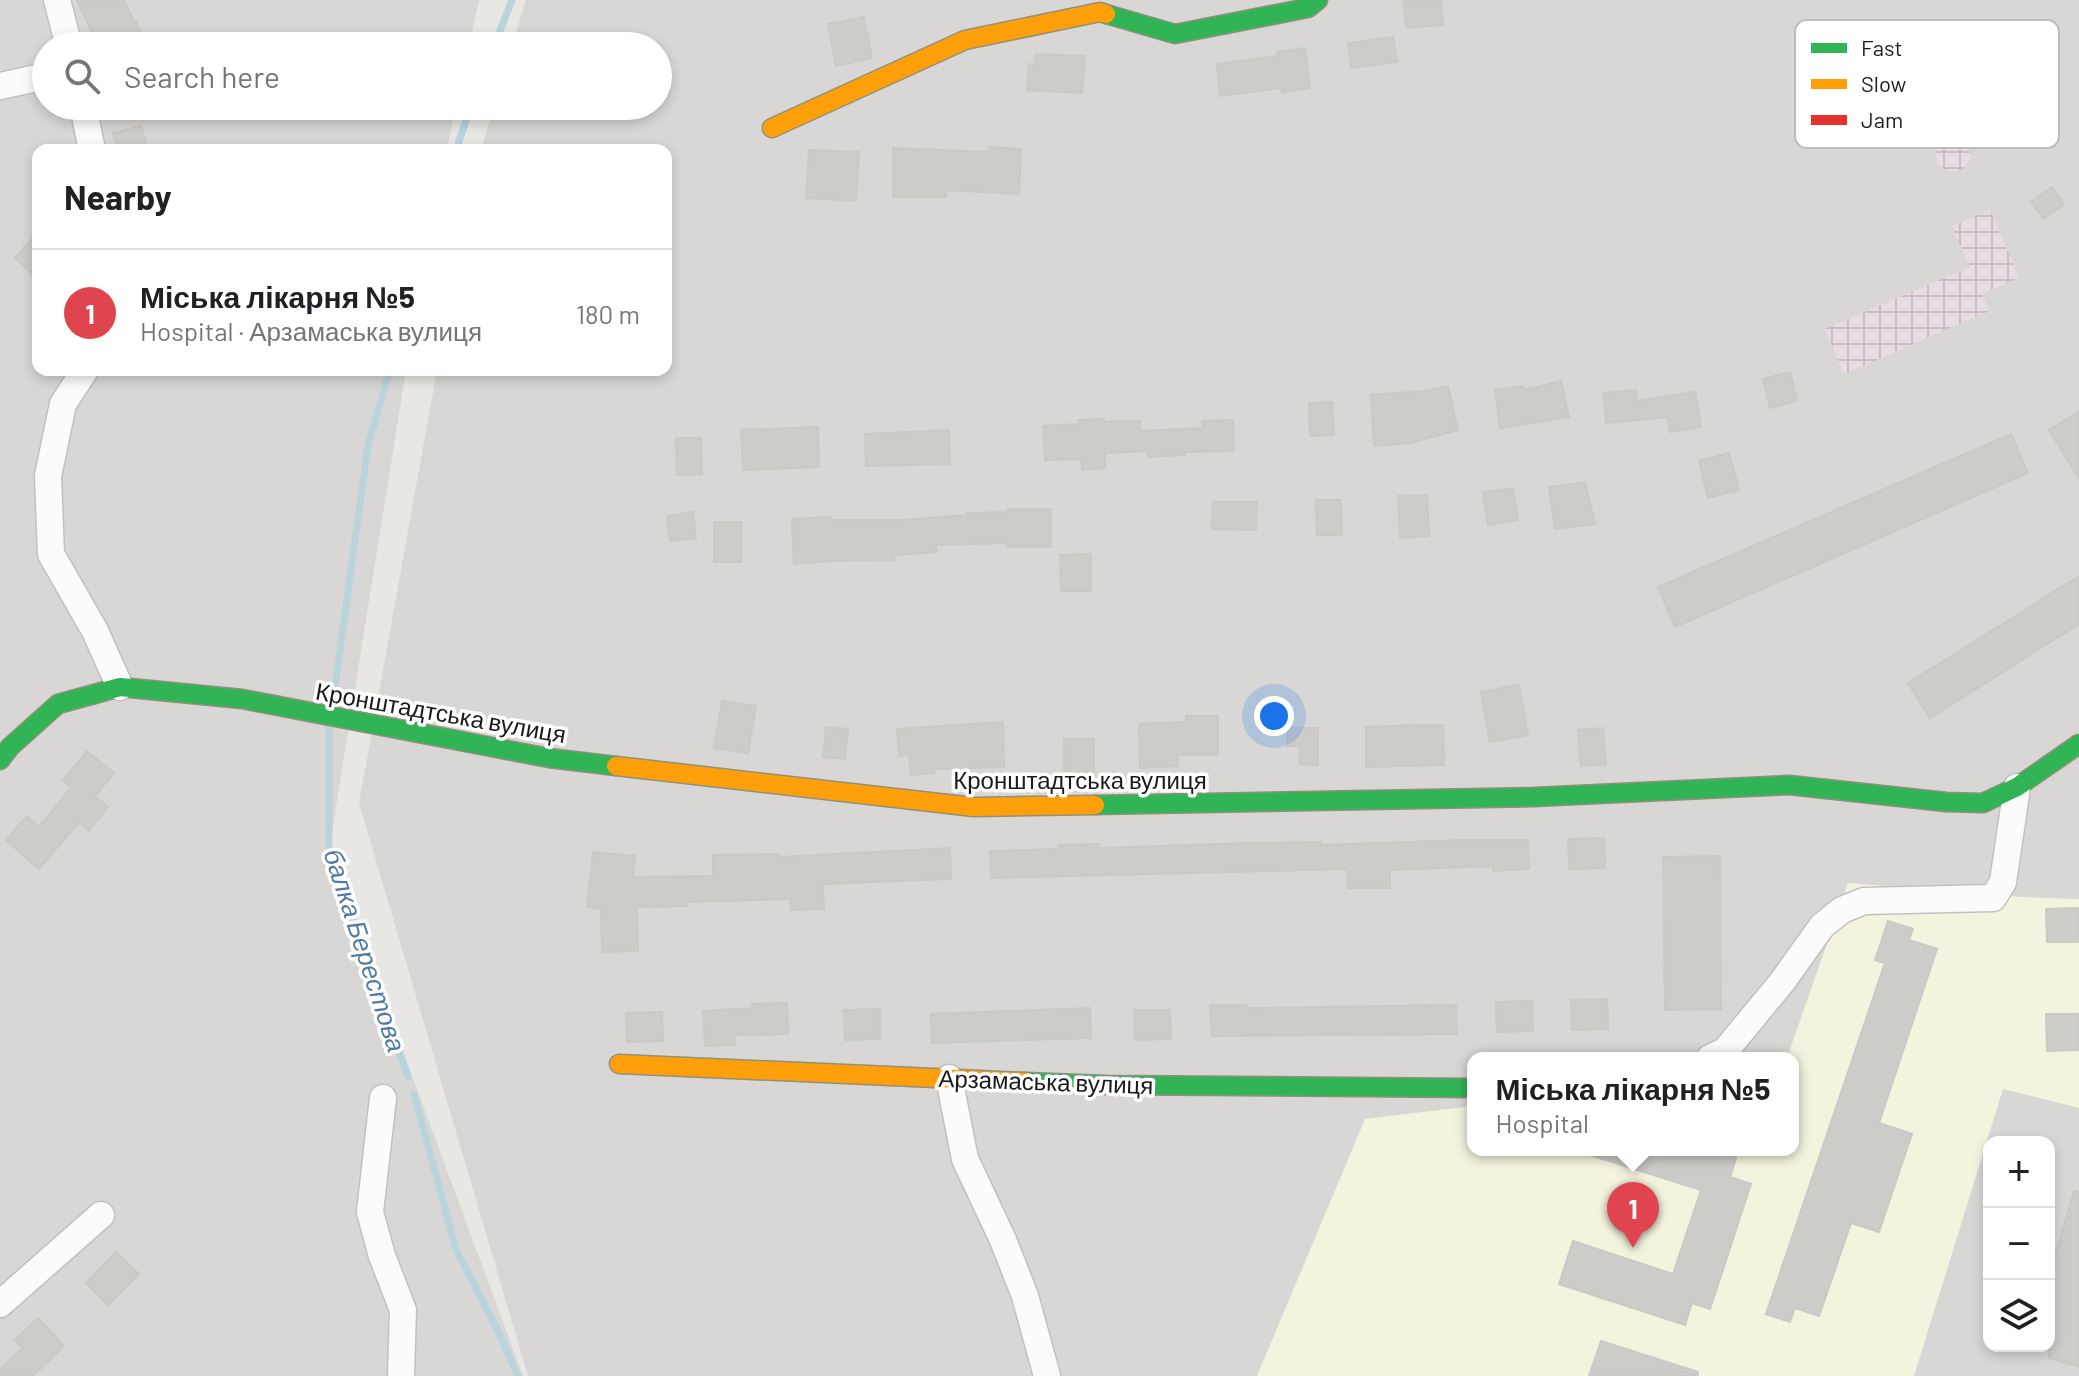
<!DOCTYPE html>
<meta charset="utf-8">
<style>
body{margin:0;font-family:Barlow,sans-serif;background:#f2f2f2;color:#202124}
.controls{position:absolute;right:24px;bottom:24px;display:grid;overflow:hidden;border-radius:16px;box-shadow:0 4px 12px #0003}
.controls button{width:72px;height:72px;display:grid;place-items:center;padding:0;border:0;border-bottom:2px solid #e0e0e0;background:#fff;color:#202124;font:40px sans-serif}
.you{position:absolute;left:1274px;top:716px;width:28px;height:28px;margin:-20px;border:6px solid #fff;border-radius:50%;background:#1a73e8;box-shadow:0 0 0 12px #1a73e833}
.badge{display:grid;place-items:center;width:52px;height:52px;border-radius:50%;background:#0b8043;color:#fff;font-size:26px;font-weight:700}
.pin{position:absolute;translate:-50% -66px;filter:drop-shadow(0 2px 4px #0008)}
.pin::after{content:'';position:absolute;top:42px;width:28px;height:24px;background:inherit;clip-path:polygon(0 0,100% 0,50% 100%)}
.popup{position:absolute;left:1467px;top:1052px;width:332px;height:104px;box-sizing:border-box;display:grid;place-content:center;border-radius:16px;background:#fff;filter:drop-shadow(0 2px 6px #0005);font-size:26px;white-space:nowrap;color:#757577}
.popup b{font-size:30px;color:#202124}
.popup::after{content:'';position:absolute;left:50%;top:100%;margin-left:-16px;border:16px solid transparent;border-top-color:#fff}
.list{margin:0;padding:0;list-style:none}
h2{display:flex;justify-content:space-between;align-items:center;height:104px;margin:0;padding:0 32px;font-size:34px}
h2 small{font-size:26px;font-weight:400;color:#757577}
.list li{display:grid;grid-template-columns:52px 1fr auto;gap:24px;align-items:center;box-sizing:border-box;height:128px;padding:0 32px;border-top:2px solid #e0e0e0}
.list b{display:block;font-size:30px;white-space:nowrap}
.list p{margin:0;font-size:26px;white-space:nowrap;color:#757577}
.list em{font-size:26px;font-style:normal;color:#757577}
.icon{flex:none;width:44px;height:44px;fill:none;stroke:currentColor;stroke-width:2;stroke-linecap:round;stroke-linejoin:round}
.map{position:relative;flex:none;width:2079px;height:1376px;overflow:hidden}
.search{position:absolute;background:#fff;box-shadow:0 4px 12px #0003;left:32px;top:32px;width:640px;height:88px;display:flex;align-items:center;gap:20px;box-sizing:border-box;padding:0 28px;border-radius:44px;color:#757577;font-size:30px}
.panel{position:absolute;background:#fff;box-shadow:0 4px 12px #0003;left:32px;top:144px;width:640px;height:232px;border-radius:16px}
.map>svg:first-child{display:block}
</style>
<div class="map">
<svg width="2079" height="1376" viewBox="0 0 2079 1376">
<defs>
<pattern id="industrial-grid" width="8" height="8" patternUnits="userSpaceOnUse" patternTransform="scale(2)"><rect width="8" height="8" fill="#e7dce3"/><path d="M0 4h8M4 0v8" fill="none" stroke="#c6bcc2"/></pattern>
</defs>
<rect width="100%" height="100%" fill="#e9e7e4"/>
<!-- residential -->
<g fill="#d8d7d5" fill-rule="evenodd">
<path d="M 0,0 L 479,0 L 469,46 L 46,46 L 46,106 L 456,106 L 447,150 L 38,150 L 38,370 L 406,370 L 329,851 L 523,1376 L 0,1376 Z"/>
<path d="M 526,0 L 2079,0 L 2079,1376 L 528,1376 L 359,803 L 437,370 L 666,370 L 666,150 L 481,150 L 494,106 L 658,106 L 658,46 L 512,46 ZM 1473,1058 L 1793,1058 L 1793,1150 L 1473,1150 ZM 1989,1142 L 2049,1142 L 2049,1346 L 1989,1346 Z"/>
</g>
<!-- industrial -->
<g fill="url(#industrial-grid)">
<circle cx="1953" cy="155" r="17"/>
<path d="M 1990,210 L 2019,278 L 1982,294 L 1989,311 L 1844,374 L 1825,329 L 1970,267 L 1952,226 Z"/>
</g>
<!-- education -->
<path fill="#f3f3de" d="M 1848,883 L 2021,897 L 2079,899 L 2079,1108 L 2003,1089 L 1914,1376 L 1257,1376 L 1365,1119 L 1473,1106 L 1473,1150 L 1793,1150 L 1793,1058 L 1787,1058 Z"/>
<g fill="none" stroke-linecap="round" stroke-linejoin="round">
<!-- stream -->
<g stroke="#b9d4db" stroke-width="7">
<path d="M 494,46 L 512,0"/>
<path d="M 456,150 L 471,106"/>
<path d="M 335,687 L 368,445 L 390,370"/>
<path d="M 329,728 L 329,851 L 408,1077"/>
<path d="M 414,1094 L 456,1250 L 493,1321 L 518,1376"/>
</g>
</g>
<!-- building -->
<g fill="#ceccc9" stroke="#ccc9c5" stroke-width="2">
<path d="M 77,0 L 124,0 L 134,22 L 136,21 L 146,46 L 98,46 Z"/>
<path d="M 1404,0 L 1441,0 L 1443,25 L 1406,28 Z"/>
<path d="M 864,17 L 872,58 L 836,66 L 828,24 Z"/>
<path d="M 1393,37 L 1397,62 L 1351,68 L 1348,43 Z"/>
<path d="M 1305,48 L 1310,88 L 1282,92 L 1282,88 L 1220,96 L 1217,64 L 1278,56 L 1277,52 Z"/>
<path d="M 1036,54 L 1085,56 L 1082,93 L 1027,90 L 1029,64 L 1035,65 Z"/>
<path d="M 141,126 L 148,150 L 118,150 L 113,133 Z"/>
<path d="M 990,147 L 1021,149 L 1019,194 L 946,190 L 946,197 L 893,197 L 893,148 L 989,152 Z"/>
<path d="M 809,150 L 859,152 L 856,201 L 806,198 Z"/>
<path d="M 2052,187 L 2064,204 L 2044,219 L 2031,202 Z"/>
<path d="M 38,232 L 38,279 L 15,258 Z"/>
<path d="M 1790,372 L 1797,401 L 1770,408 L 1763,379 Z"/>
<path d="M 1561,381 L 1569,417 L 1500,428 L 1495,390 L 1523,386 L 1524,390 Z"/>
<path d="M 1448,386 L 1458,430 L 1410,443 L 1374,446 L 1371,395 L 1424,391 Z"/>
<path d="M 1636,390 L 1637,401 L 1695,392 L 1701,427 L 1670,432 L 1668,417 L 1606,423 L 1604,393 Z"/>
<path d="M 1332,402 L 1334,435 L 1310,436 L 1309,403 Z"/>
<path d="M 2079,411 L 2079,478 L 2049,430 Z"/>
<path d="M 1104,419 L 1104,422 L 1140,421 L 1140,431 L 1203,428 L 1202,421 L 1233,420 L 1234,451 L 1185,452 L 1185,455 L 1148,457 L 1148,451 L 1105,453 L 1105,468 L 1082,470 L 1081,459 L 1045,460 L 1043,426 L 1080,424 L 1079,420 Z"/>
<path d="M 818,427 L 819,467 L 743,470 L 741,430 Z"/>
<path d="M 949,430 L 950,464 L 866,466 L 865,434 Z"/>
<path d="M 2011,434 L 2028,473 L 1675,627 L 1658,587 Z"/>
<path d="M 676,438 L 701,438 L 702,474 L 677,475 Z"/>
<path d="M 1729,453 L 1739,490 L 1708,498 L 1699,461 Z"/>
<path d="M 1585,482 L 1595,524 L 1555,529 L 1549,487 Z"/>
<path d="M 1513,488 L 1518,520 L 1488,525 L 1483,492 Z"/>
<path d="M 1427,495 L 1429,536 L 1400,538 L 1398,496 Z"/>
<path d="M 1316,500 L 1341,500 L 1342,535 L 1317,535 Z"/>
<path d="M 1213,502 L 1257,502 L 1256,530 L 1212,529 Z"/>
<path d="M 1008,509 L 1051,509 L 1051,547 L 1008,547 L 1008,543 L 936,545 L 937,552 L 894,555 L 894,560 L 832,561 L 794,564 L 792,519 L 830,517 L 830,520 L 903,520 L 967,515 L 967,513 L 1008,512 Z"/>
<path d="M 693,512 L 696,538 L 670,541 L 667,516 Z"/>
<rect x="714" y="522" width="27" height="40"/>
<path d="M 1091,554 L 1091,591 L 1061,591 L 1060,555 Z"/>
<path d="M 2079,576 L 2079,624 L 1930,718 L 1908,683 Z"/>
<path d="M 1519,685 L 1528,735 L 1490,742 L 1481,692 Z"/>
<path d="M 722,701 L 756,706 L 748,753 L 714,748 Z"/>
<path d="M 1186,716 L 1218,716 L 1218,755 L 1178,755 L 1178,766 L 1140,768 L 1139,724 L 1186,722 Z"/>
<path d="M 1003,722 L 1004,767 L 934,769 L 934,773 L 911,775 L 909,755 L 899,756 L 897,729 Z"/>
<path d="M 1416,725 L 1443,725 L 1444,765 L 1366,767 L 1366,727 Z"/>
<path d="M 826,727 L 848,729 L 845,759 L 823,757 Z"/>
<path d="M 1288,728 L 1318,728 L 1318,765 L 1299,764 L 1300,746 L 1287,746 Z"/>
<path d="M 1603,728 L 1606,764 L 1581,766 L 1578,730 Z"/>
<rect x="1064" y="739" width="30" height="36"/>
<path d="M 87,751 L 114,773 L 95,796 L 108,807 L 89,831 L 79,822 L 39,869 L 6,840 L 27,816 L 39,827 L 71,787 L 63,780 Z"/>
<path d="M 1604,838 L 1605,868 L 1569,869 L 1568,839 Z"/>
<path d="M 1463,840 L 1528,840 L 1529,869 L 1493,871 L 1493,866 L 1390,870 L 1390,888 L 1348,888 L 1347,869 L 991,878 L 990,851 L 1059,849 L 1058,845 L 1098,844 L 1099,848 L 1250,843 L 1321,842 L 1321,845 Z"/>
<path d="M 950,848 L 951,879 L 823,884 L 824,909 L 791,910 L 790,899 L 687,902 L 687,906 L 637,907 L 638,951 L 602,952 L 601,909 L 587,907 L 593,852 L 635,856 L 633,877 L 713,876 L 713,855 L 779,854 L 779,857 Z"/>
<path d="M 1720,856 L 1721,1009 L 1665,1010 L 1663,857 Z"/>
<path d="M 2079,908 L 2079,942 L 2047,942 L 2046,909 Z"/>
<path d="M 1888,921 L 1913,929 L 1909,940 L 1937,949 L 1879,1123 L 1912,1134 L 1879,1232 L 1851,1223 L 1819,1316 L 1795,1308 L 1790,1322 L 1766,1314 L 1885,963 L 1875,960 Z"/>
<path d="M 1607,999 L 1608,1029 L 1572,1030 L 1571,1000 Z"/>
<path d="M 1532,1001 L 1533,1031 L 1497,1032 L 1496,1002 Z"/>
<path d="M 787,1003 L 788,1034 L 734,1035 L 735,1045 L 705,1046 L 703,1011 L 752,1008 L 752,1004 Z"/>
<path d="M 1210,1005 L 1246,1005 L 1247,1008 L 1456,1005 L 1457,1034 L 1212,1036 Z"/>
<path d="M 1090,1008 L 1091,1038 L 932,1043 L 931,1014 Z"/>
<path d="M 880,1009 L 880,1039 L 845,1040 L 844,1010 Z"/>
<path d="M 1134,1010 L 1170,1010 L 1171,1039 L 1135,1040 Z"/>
<path d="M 662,1012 L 663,1041 L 627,1042 L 626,1013 Z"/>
<path d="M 2046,1014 L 2079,1014 L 2079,1050 L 2047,1051 Z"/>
<path d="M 1588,1150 L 1712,1150 L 1736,1158 L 1730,1177 L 1751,1184 L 1710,1309 L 1692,1303 L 1685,1325 L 1559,1284 L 1573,1241 L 1673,1274 L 1701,1190 L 1587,1154 Z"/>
<path d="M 2074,1191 L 2079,1191 L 2079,1367 L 2049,1358 L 2049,1276 Z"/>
<path d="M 116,1252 L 139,1274 L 108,1305 L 86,1283 Z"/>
<path d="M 38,1318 L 64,1346 L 33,1376 L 0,1376 L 0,1369 L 23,1348 L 15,1340 Z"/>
<path d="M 1601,1341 L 1698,1372 L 1698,1376 L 1589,1376 Z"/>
</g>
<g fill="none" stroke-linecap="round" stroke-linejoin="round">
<defs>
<g id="street">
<path d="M 57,0 L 69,46"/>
<path d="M 0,86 L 46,76"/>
<path d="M 83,106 L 92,150"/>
<path d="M 85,370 L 63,404 L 48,476 L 51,554 L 95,631 L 120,687"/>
<path d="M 1710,1058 L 1725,1051 L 1782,982 L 1822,926 L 1842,910 L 1864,901 L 1993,898 L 2003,882 L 2017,787"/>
<path d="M 949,1078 L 965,1159 L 1003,1240 L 1025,1296 L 1047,1376"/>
<path d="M 383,1098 L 370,1212 L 382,1256 L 403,1310 L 401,1376"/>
<path d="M 0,1304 L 101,1215"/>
</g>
<g id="fast">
<path d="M 1106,14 L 1175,34 L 1308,8 L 1318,0"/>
<path d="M 0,760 L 10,747 L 58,704 L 120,687 L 242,699 L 549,758 L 616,766"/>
<path d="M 1095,805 L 1534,797 L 1789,785 L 1946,802 L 1983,803 L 2017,787 L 2079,744"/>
<path d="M 1026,1082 L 1107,1085 L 1473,1088"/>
</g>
<g id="slow">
<path d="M 772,128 L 965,40 L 1100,12 L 1106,14"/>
<path d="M 616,766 L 974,807 L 1095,805"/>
<path d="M 619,1064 L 1026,1082"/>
</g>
</defs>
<!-- street casing -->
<use href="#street" stroke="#c2c1c0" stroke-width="29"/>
<!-- fast casing -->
<use href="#fast" stroke="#90917d" stroke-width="21"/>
<!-- slow casing -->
<use href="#slow" stroke="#90917d" stroke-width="21"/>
<!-- street -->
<use href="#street" stroke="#fcfbfb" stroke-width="26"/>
<!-- fast -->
<use href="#fast" stroke="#30b455" stroke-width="18"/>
<!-- slow -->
<use href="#slow" stroke="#ff9f0a" stroke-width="18"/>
</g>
<g text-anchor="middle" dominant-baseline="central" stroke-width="7" stroke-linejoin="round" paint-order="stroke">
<!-- street labels -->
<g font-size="24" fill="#1b1b1b" stroke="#fff">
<text transform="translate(441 712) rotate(10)">Кронштадтська вулиця</text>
<text x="1080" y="779">Кронштадтська вулиця</text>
<text transform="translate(1046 1081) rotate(2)">Арзамаська вулиця</text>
</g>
<!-- water labels -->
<g font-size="26" font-style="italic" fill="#4f7aa3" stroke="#fff">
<text transform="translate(366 950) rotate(72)">балка Берестова</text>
</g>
</g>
<!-- legend -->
<rect x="1795" y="20" width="264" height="128" rx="12" fill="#fff" stroke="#bbb" stroke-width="2"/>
<rect x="1811" y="43" width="36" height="10" fill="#30b455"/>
<rect x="1811" y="79" width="36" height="10" fill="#ff9f0a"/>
<rect x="1811" y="115" width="36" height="10" fill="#e5322d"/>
<g font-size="22" fill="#1b1b1b">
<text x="1861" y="56">Fast</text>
<text x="1861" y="92">Slow</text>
<text x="1861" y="128">Jam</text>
</g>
</svg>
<div class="controls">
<button>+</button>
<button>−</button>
<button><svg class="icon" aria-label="layers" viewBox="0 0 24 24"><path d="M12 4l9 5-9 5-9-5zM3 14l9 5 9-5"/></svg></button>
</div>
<div class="you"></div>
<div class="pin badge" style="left:1633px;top:1248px;background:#e0444e">1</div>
<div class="popup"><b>Міська лікарня №5</b>Hospital</div>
<div class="search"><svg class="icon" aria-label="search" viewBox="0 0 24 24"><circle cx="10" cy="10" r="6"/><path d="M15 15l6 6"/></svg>Search here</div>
<section class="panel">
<h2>Nearby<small></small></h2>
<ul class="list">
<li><span class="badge" style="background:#e0444e">1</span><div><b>Міська лікарня №5</b><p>Hospital · Арзамаська вулиця</p></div><em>180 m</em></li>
</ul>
</section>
</div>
